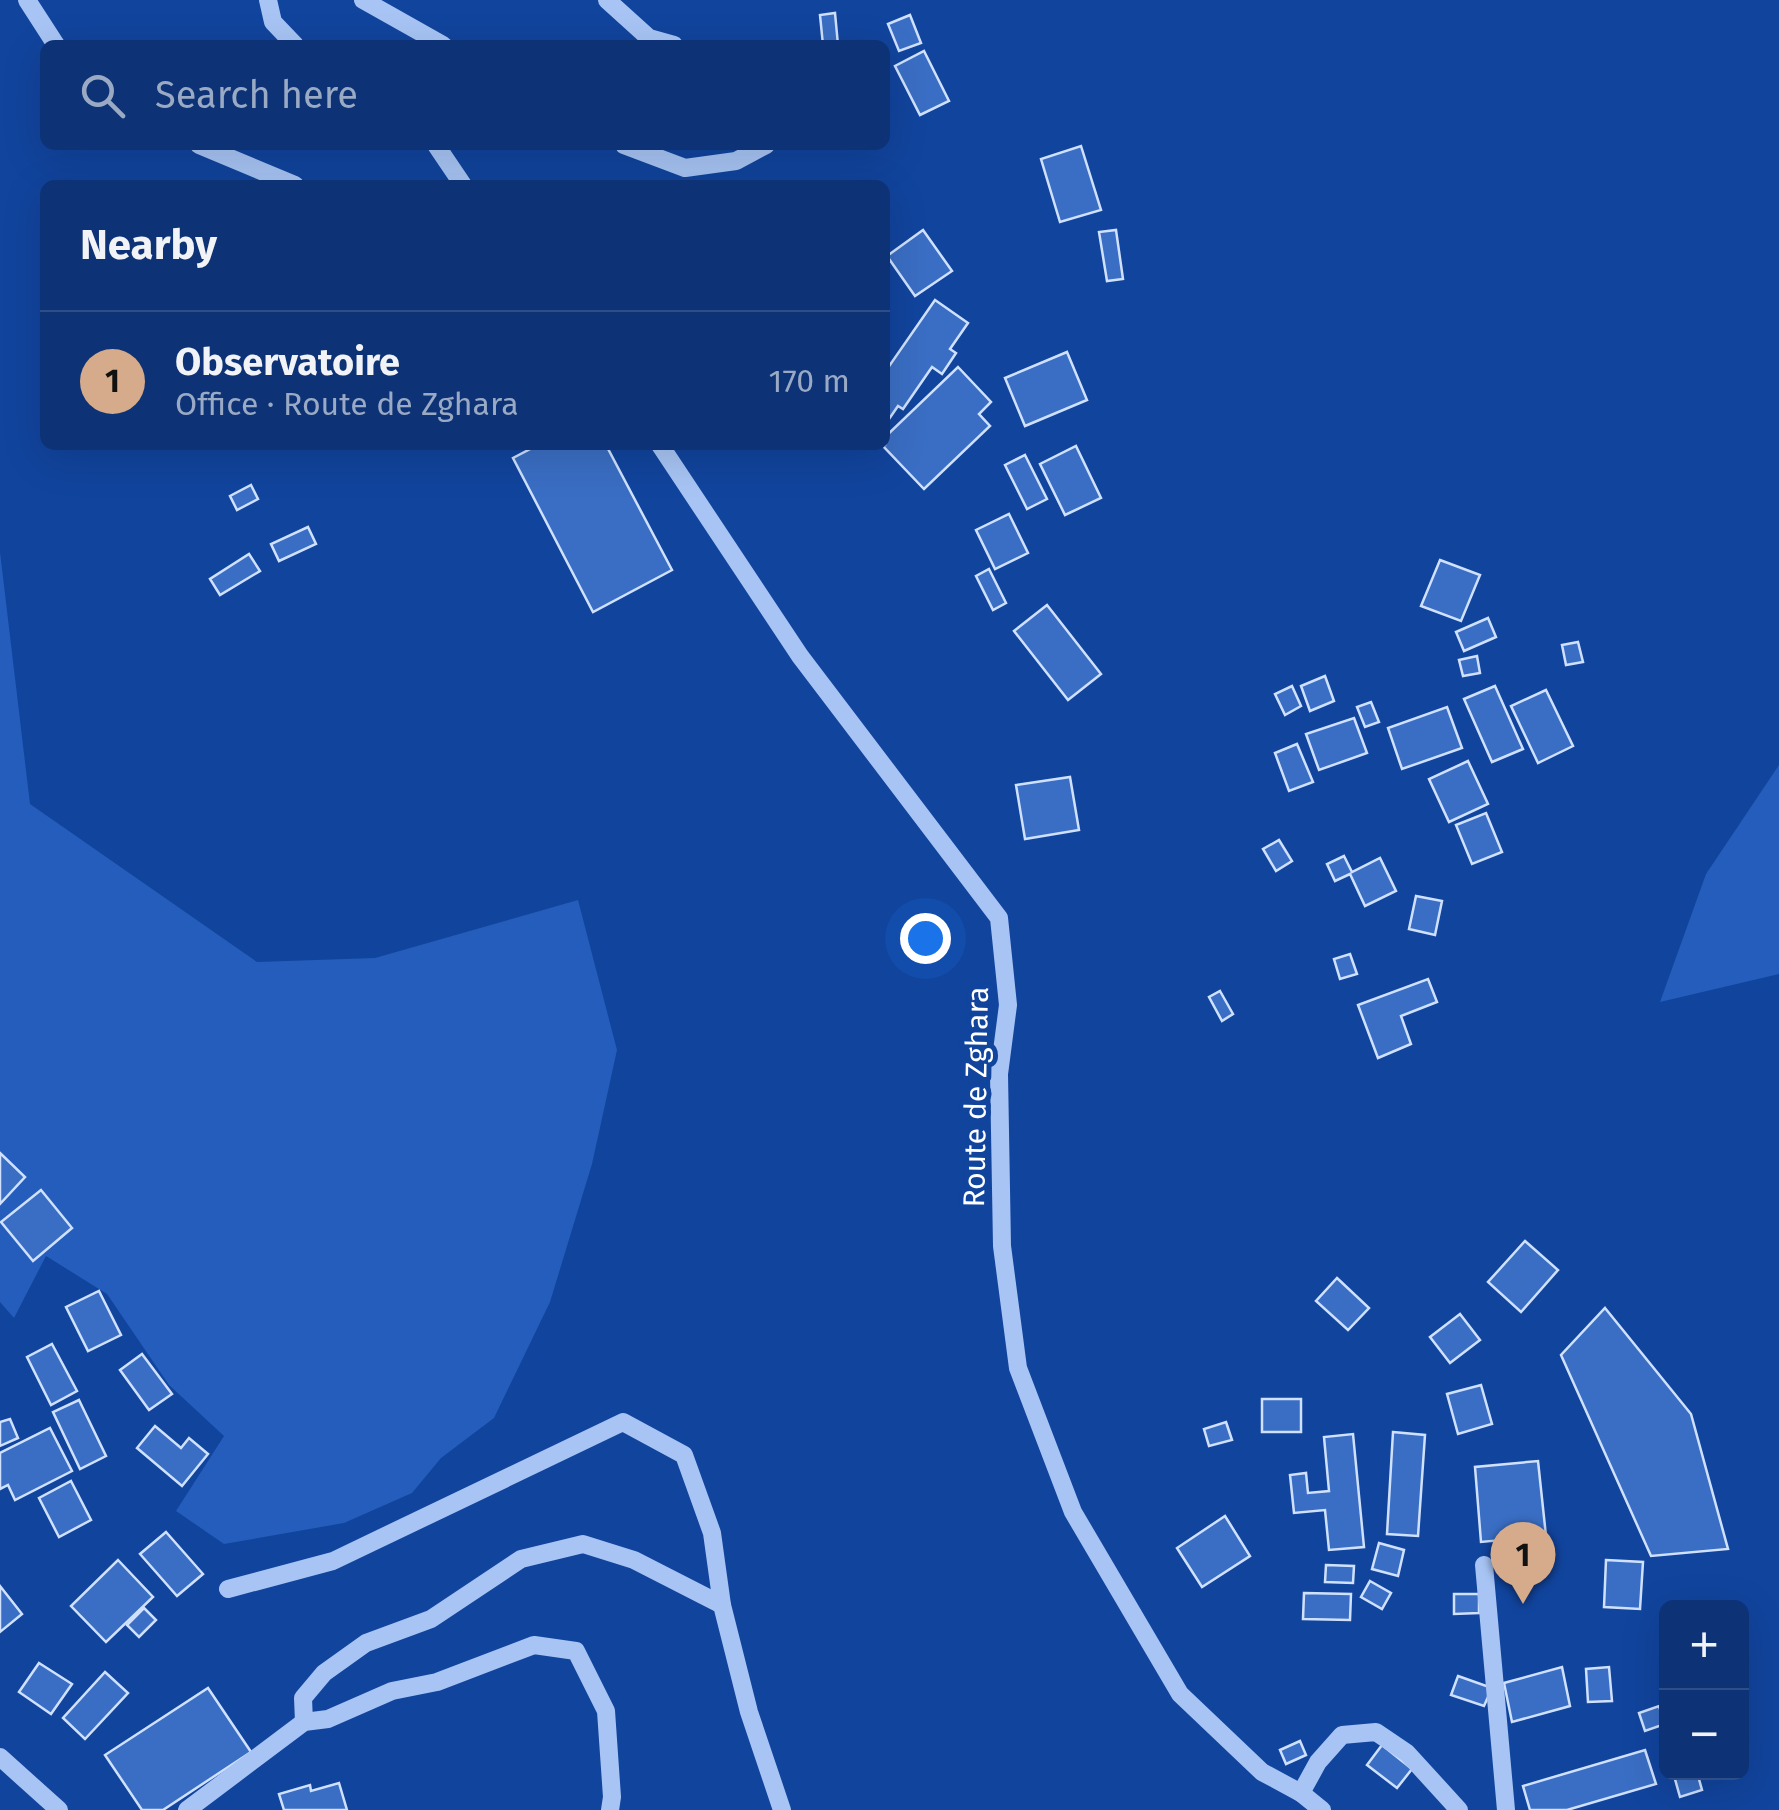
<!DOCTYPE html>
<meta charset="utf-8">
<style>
body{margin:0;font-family:"Fira Sans",sans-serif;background:#163b7b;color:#f1f3f6}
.controls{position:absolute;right:30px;bottom:30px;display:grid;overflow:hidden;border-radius:15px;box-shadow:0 10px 40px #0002}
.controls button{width:90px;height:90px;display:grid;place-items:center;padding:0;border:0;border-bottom:2px solid #2d4e88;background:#0d3376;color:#f1f3f6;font:50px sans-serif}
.you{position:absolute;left:925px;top:938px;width:35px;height:35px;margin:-25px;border:8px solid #fff;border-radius:50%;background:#1a73e8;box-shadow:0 0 0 15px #1a73e833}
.badge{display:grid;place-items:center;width:65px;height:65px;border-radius:50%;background:#d6ab8b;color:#111;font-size:32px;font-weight:700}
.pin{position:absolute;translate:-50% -82px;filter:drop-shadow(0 2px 5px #0008)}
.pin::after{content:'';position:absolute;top:52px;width:35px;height:30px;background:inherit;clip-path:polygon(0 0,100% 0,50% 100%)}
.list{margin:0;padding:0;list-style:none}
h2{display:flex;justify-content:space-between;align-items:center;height:130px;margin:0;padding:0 40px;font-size:42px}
h2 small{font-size:32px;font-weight:400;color:#9aaac5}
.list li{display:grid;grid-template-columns:65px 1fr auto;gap:30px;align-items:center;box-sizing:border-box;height:140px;padding:0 40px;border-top:2px solid #2d4e88}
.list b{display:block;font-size:38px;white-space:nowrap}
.list p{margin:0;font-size:32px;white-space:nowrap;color:#9aaac5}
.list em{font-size:32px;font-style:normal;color:#9aaac5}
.icon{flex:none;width:55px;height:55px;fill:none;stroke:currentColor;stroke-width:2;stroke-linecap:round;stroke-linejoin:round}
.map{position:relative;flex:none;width:1779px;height:1810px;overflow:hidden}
.search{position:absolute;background:#0d3376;box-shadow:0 10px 40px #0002;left:40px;top:40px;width:850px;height:110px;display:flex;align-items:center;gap:25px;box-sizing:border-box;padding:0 35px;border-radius:15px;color:#9aaac5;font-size:38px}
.panel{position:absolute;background:#0d3376;box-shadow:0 10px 40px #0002;left:40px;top:180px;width:850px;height:270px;border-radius:15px}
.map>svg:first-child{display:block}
</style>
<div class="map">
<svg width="1779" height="1810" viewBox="0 0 1779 1810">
<rect width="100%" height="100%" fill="#11449d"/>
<!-- green -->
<g fill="#245dbb">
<path d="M 0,552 L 30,804 L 257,962 L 375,958 L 578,900 L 617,1050 L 592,1164 L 550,1302 L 494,1418 L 441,1458 L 412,1493 L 344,1523 L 224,1544 L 176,1511 L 224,1436 L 169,1385 L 107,1294 L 46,1256 L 14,1318 L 0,1302 Z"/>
<path d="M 1779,765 L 1779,974 L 1660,1002 L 1706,874 Z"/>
</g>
<!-- building -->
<g fill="#3a6ec4" stroke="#cfe1fe" stroke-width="2.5">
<path d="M 835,13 L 838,45 L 823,45 L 820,15 Z"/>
<path d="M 910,15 L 921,43 L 899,51 L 888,24 Z"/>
<path d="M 924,51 L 949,101 L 920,115 L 895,66 Z"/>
<path d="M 1081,146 L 1101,210 L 1060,222 L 1041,159 Z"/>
<path d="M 923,230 L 952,271 L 915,296 L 887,256 Z"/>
<path d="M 1116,230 L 1123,279 L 1107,281 L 1099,232 Z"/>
<path d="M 935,300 L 968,323 L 950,349 L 956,353 L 942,374 L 932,367 L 903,409 L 898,406 L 887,422 L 885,372 Z"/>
<path d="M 1067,352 L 1087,400 L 1025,426 L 1005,378 Z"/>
<path d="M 958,367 L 991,402 L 979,414 L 990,426 L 924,489 L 882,445 L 885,445 L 885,437 Z"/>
<path d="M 538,445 L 606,445 L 672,570 L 593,612 L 513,458 Z"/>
<path d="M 1076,446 L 1101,498 L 1065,515 L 1040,464 Z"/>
<path d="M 1025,455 L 1047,499 L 1027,509 L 1005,465 Z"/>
<path d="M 251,485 L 258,499 L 237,510 L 230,496 Z"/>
<path d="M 1009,514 L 1028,553 L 995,569 L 976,530 Z"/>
<path d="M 308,527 L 316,544 L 279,561 L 271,544 Z"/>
<path d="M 249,554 L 260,571 L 220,595 L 210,579 Z"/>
<path d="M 1440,560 L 1480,575 L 1461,621 L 1421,606 Z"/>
<path d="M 989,569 L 1006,603 L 993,610 L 976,576 Z"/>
<path d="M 1047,605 L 1101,674 L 1068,700 L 1014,631 Z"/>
<path d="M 1488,618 L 1496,637 L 1464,651 L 1456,632 Z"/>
<path d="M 1578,642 L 1583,662 L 1566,665 L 1562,645 Z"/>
<path d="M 1477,656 L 1480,673 L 1463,676 L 1459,660 Z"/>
<path d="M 1325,676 L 1334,701 L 1310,711 L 1301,686 Z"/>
<path d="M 1292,686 L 1301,706 L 1285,715 L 1275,694 Z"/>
<path d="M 1495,686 L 1523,749 L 1492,762 L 1464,699 Z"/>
<path d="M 1546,690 L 1573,746 L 1538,763 L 1511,706 Z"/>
<path d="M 1371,702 L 1379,722 L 1365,727 L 1357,707 Z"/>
<path d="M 1447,707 L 1462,748 L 1402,769 L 1388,728 Z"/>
<path d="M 1354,718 L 1367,753 L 1319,770 L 1306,734 Z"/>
<path d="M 1297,744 L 1313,782 L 1289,791 L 1275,753 Z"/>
<path d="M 1468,761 L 1488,804 L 1449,822 L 1429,779 Z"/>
<path d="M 1070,777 L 1079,830 L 1025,839 L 1016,785 Z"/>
<path d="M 1486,813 L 1502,852 L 1472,864 L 1456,825 Z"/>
<path d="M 1279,840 L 1292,861 L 1276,871 L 1263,849 Z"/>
<path d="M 1344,856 L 1352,872 L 1380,858 L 1396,891 L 1365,906 L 1350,874 L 1335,881 L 1327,864 Z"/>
<path d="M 1416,896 L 1442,901 L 1435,935 L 1409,929 Z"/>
<path d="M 1350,954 L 1357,974 L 1340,979 L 1334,959 Z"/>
<path d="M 1428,979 L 1437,1002 L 1401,1016 L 1411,1044 L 1378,1058 L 1358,1005 Z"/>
<path d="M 1220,991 L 1233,1014 L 1222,1021 L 1209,997 Z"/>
<path d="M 0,1153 L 25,1177 L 0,1204 Z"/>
<path d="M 41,1190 L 72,1228 L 33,1261 L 1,1222 Z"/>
<path d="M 1525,1241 L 1558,1270 L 1521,1312 L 1488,1282 Z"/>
<path d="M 1337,1278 L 1369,1308 L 1348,1330 L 1316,1301 Z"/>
<path d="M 99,1291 L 121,1335 L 88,1351 L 66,1307 Z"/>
<path d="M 1605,1308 L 1691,1414 L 1728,1549 L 1651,1556 L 1561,1355 Z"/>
<path d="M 1460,1314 L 1480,1340 L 1450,1363 L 1430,1337 Z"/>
<path d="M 52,1344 L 77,1391 L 51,1405 L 27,1357 Z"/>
<path d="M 142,1354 L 172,1394 L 149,1410 L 120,1370 Z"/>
<path d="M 1481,1385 L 1492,1424 L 1458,1434 L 1447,1394 Z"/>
<rect x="1262" y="1399" width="39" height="33"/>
<path d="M 79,1400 L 106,1456 L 80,1469 L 53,1412 Z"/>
<path d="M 10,1419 L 18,1438 L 0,1446 L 0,1422 Z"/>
<path d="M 1226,1422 L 1232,1440 L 1209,1446 L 1204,1429 Z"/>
<path d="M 155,1426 L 181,1448 L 189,1438 L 208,1454 L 182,1486 L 137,1448 Z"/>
<path d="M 50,1428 L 72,1471 L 15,1500 L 8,1485 L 0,1489 L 0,1453 Z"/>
<path d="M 1393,1432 L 1425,1435 L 1418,1536 L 1387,1534 Z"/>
<path d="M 1353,1434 L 1364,1547 L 1329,1550 L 1325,1510 L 1294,1513 L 1290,1475 L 1306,1473 L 1308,1493 L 1329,1491 L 1324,1437 Z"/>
<path d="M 1538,1461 L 1546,1536 L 1481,1542 L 1475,1467 Z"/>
<path d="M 71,1481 L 91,1520 L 59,1537 L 39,1498 Z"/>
<path d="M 1225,1516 L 1250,1556 L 1202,1587 L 1177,1548 Z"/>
<path d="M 166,1532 L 203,1574 L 177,1596 L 140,1554 Z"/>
<path d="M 1379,1543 L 1404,1550 L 1398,1576 L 1372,1569 Z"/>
<path d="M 1541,1558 L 1541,1571 L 1497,1571 L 1497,1559 Z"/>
<path d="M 118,1560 L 153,1597 L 106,1642 L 71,1606 Z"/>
<path d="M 1606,1560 L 1643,1562 L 1640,1609 L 1604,1607 Z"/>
<path d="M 1326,1565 L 1354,1566 L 1353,1583 L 1325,1582 Z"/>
<path d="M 1370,1581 L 1391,1593 L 1382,1609 L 1361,1597 Z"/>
<path d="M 0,1586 L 22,1614 L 0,1632 Z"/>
<path d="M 1304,1593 L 1351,1594 L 1350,1620 L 1303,1619 Z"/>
<path d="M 1454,1594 L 1479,1594 L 1479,1613 L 1454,1614 Z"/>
<path d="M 144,1608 L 156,1620 L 139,1637 L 127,1625 Z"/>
<path d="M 39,1663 L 72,1684 L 51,1714 L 19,1692 Z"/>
<path d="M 1562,1667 L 1570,1706 L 1512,1722 L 1504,1683 Z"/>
<path d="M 1609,1667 L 1612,1701 L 1588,1702 L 1586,1669 Z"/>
<path d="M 105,1672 L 128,1693 L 85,1739 L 63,1718 Z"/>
<path d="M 1458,1676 L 1492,1688 L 1484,1706 L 1451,1695 Z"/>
<path d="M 208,1688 L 251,1752 L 163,1810 L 142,1810 L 105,1755 Z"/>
<path d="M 1659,1706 L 1665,1724 L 1645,1731 L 1639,1713 Z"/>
<path d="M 1300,1741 L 1306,1755 L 1286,1764 L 1280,1750 Z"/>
<path d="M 1382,1745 L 1412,1769 L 1397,1788 L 1367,1765 Z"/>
<path d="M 1645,1750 L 1656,1784 L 1567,1810 L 1530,1810 L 1523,1786 Z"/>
<path d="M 1673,1772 L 1697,1772 L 1702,1790 L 1680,1797 Z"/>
<path d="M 339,1783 L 347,1810 L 284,1810 L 279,1794 L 310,1785 L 311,1791 Z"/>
</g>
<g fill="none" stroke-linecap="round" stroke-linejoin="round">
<!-- minor -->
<g stroke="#a7c4f4" stroke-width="18">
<path d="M 27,0 L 56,45"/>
<path d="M 268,0 L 273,22 L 295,45"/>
<path d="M 363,0 L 443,45"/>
<path d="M 607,0 L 649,38 L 674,45"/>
<path d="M 199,145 L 295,185"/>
<path d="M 436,145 L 463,185"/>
<path d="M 624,145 L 685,168 L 736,161 L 766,145"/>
<path d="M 660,445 L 800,656 L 999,918 L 1008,1005 L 999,1074 L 1002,1246 L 1018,1368 L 1073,1512 L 1180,1694 L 1262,1772 L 1301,1793 L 1322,1810"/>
<path d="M 1484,1565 L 1506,1810"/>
<path d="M 228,1589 L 333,1561 L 623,1422 L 684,1455 L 712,1533 L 722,1605"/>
<path d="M 304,1722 L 303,1698 L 324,1673 L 366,1643 L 431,1619 L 521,1559 L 583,1544 L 634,1560 L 722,1605 L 749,1712 L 782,1810"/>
<path d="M 0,1757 L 59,1810"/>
<path d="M 1301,1793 L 1318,1762 L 1342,1735 L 1376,1732 L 1407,1753 L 1459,1810"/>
<path d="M 187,1810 L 304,1722 L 328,1719 L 392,1691 L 437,1682 L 534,1645 L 576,1651 L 606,1711 L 612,1797 L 610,1810"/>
</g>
</g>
<g text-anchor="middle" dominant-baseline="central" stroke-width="10" stroke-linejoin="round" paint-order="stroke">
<!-- street labels -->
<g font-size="30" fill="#fff" stroke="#11449d">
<text transform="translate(976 1097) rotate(-89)">Route de Zghara</text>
</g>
</g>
</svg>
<div class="controls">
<button>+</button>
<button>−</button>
</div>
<div class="you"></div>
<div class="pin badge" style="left:1523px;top:1604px">1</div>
<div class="search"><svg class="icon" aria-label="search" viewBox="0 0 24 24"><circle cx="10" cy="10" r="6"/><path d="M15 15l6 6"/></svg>Search here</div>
<section class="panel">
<h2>Nearby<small></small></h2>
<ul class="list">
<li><span class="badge">1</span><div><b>Observatoire</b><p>Office · Route de Zghara</p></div><em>170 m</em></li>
</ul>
</section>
</div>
